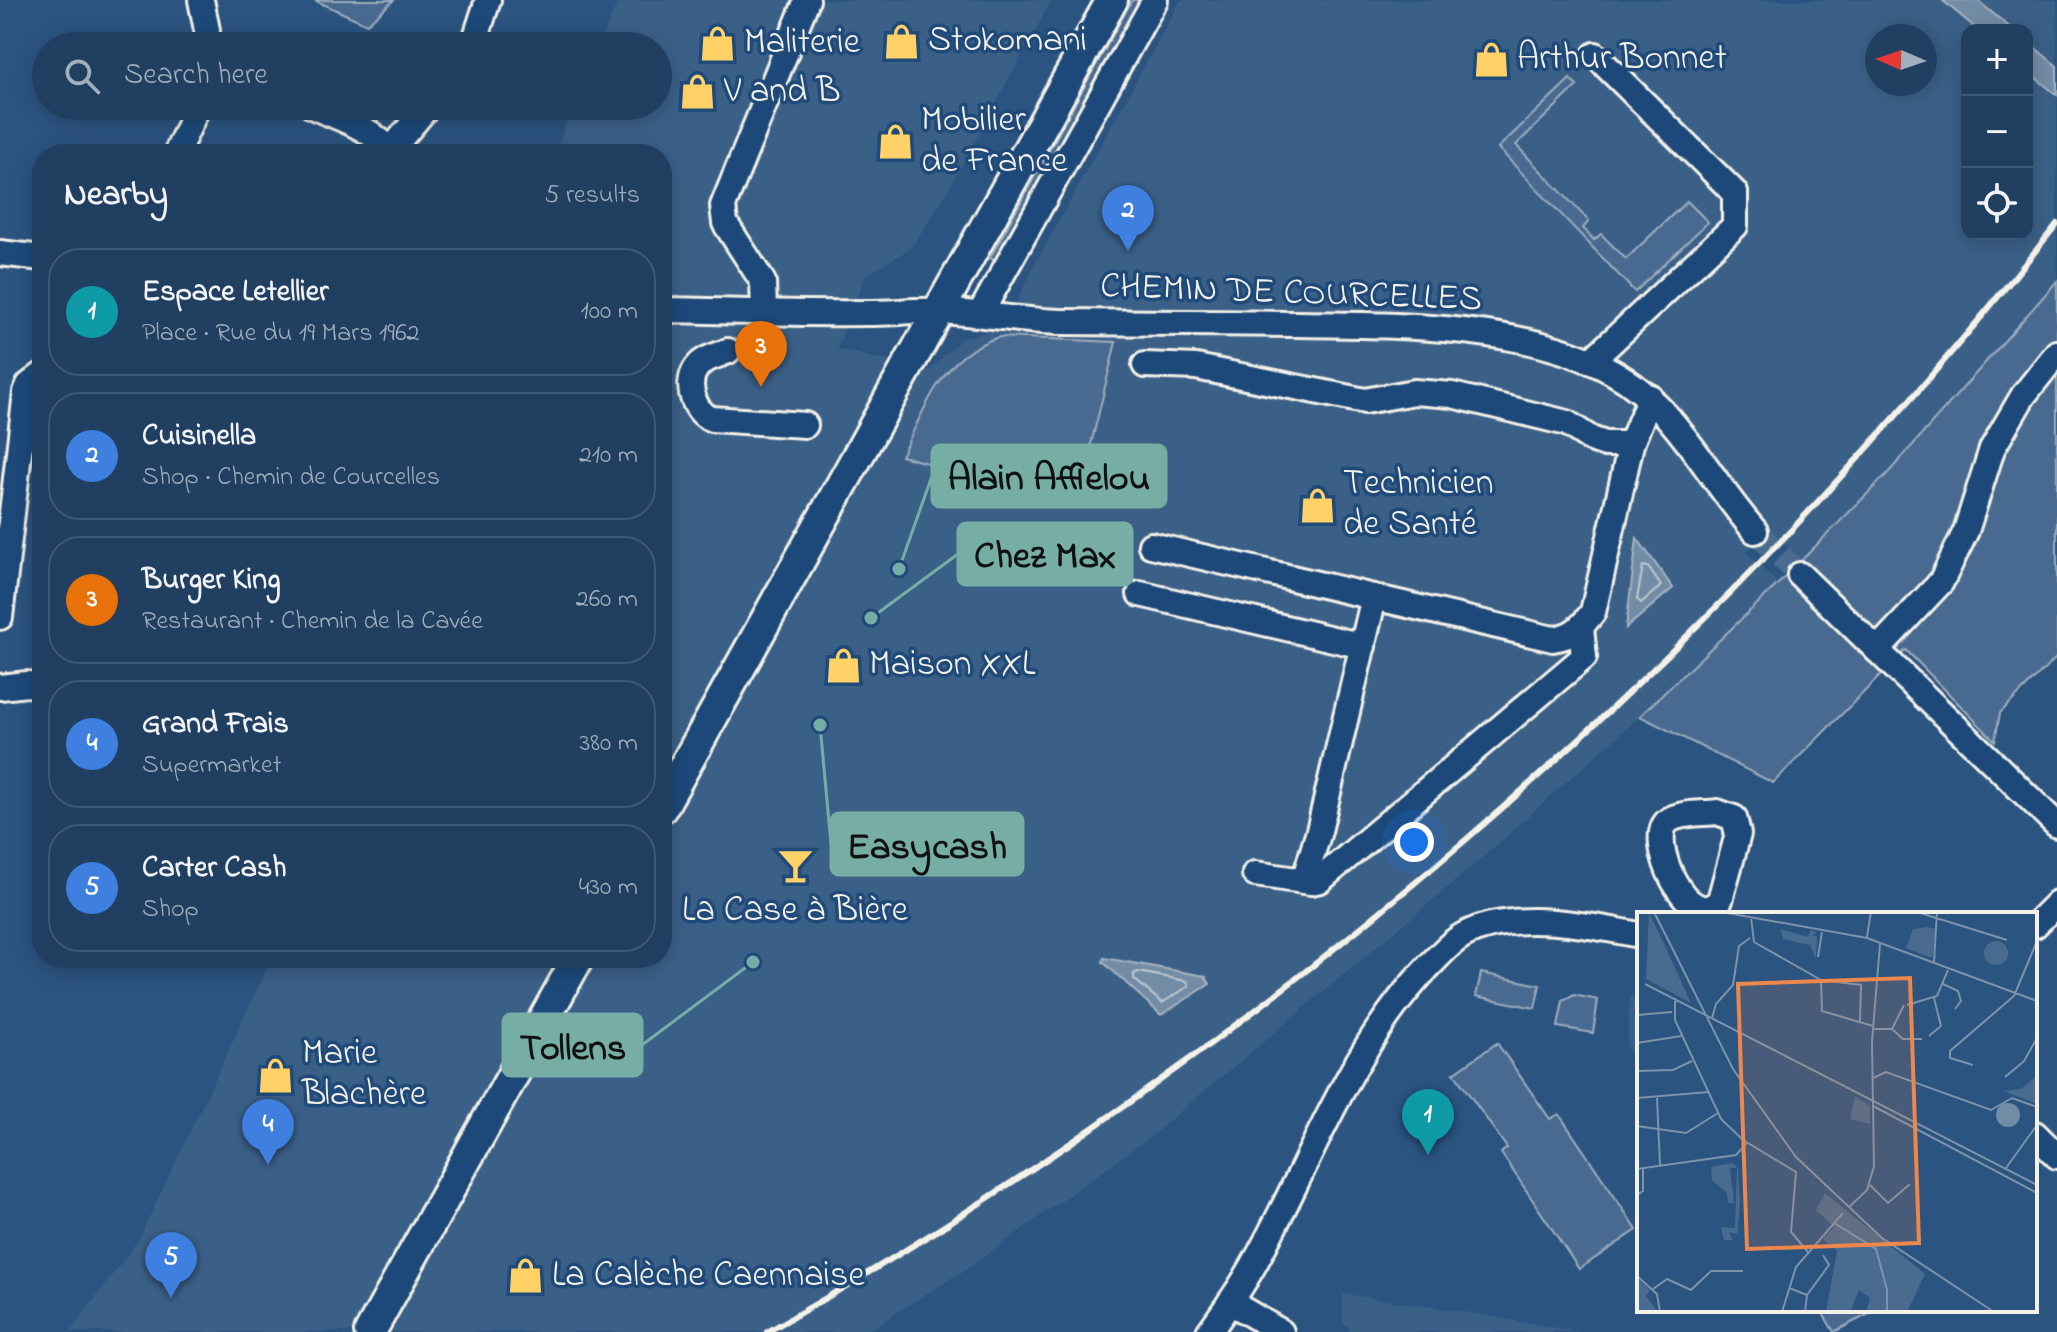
<!DOCTYPE html>
<meta charset="utf-8">
<style>
body{margin:0;font-family:"Indie Flower",sans-serif;background:#294667;color:#f1f3f6}
.controls{position:absolute;right:24px;top:24px;display:grid;overflow:hidden;border-radius:16px;box-shadow:0 4px 20px #0003}
.controls button{width:72px;height:72px;display:grid;place-items:center;padding:0;border:0;border-bottom:2px solid #3e5876;background:#213f61;color:#f1f3f6;font:40px sans-serif}
.compass{position:absolute;left:1865px;top:24px;width:72px;height:72px;border-radius:50%;background:#213f61;box-shadow:0 4px 20px #0003;rotate:272deg}
.you{position:absolute;left:1414px;top:842px;width:28px;height:28px;margin:-20px;border:6px solid #fff;border-radius:50%;background:#1a73e8;box-shadow:0 0 0 12px #1a73e833}
.badge{display:grid;place-items:center;width:52px;height:52px;border-radius:50%;background:#8bbbb9;color:#fff;font-size:26px;font-weight:700}
.pin{position:absolute;translate:-50% -66px;filter:drop-shadow(0 2px 4px #0008)}
.pin::after{content:'';position:absolute;top:42px;width:28px;height:24px;background:inherit;clip-path:polygon(0 0,100% 0,50% 100%)}
.list{margin:0;padding:0;list-style:none}
h2{display:flex;justify-content:space-between;align-items:center;height:104px;margin:0;padding:0 32px;font-size:34px}
h2 small{font-size:26px;font-weight:400;color:#a2afbd}
.list li{display:grid;grid-template-columns:52px 1fr auto;gap:24px;align-items:center;box-sizing:border-box;height:128px;margin:0 16px 16px;padding:0 16px;border:2px solid #3e5876;border-radius:32px}
.list b{display:block;font-size:30px;white-space:nowrap}
.list p{margin:0;font-size:26px;white-space:nowrap;color:#a2afbd}
.list em{font-size:26px;font-style:normal;color:#a2afbd}
.icon{flex:none;width:44px;height:44px;fill:none;stroke:currentColor;stroke-width:2;stroke-linecap:round;stroke-linejoin:round}
.map{position:relative;flex:none;width:2057px;height:1332px;overflow:hidden}
.search{position:absolute;background:#213f61;box-shadow:0 4px 20px #0003;left:32px;top:32px;width:640px;height:88px;display:flex;align-items:center;gap:20px;box-sizing:border-box;padding:0 28px;border-radius:44px;color:#a2afbd;font-size:30px}
.panel{position:absolute;background:#213f61;box-shadow:0 4px 20px #0003;left:32px;top:144px;width:640px;height:824px;border-radius:32px}
.map>svg:first-child{display:block}
</style>
<div class="map">
<svg width="2057" height="1332" viewBox="0 0 2057 1332">
<rect width="100%" height="100%" fill="#2c5481"/>
<filter id="ink" filterUnits="userSpaceOnUse"><feTurbulence type="fractalNoise" baseFrequency=".0125" numOctaves="2"/><feDisplacementMap in="SourceGraphic" scale="16" xChannelSelector="R" yChannelSelector="G"/><feConvolveMatrix kernelMatrix="1 2 1 2 8 2 1 2 1" color-interpolation-filters="sRGB"/></filter>
<g filter="url(#ink)">
<!-- built -->
<g fill="#3b6088" fill-rule="evenodd">
<path d="M 619,0 L 1052,0 L 945,196 L 911,248 L 865,276 L 837,349 L 929,371 L 962,338 L 1005,327 L 1034,266 L 1181,0 L 2057,0 L 2057,281 L 1889,472 L 1802,560 L 1767,527 L 1746,551 L 1778,584 L 1640,716 L 1473,866 L 1151,1136 L 974,1264 L 866,1332 L 70,1332 L 139,1239 L 272,958 L 662,958 L 662,154 L 555,154 L 572,106 L 658,106 L 658,46 L 598,46 ZM 1967,30 L 2027,30 L 2027,234 L 1967,234 ZM 1877,36 L 1925,36 L 1925,84 L 1877,84 Z"/>
<path d="M 1630,996 L 1639,997 L 1639,1078 L 1627,1046 Z"/>
<path d="M 1343,1294 L 1447,1309 L 1580,1332 L 1349,1332 L 1349,1326 L 1343,1325 Z"/>
</g>
<!-- green -->
<g fill="#496b90" stroke="#9eaebc" stroke-width="2">
<path d="M 314,0 L 394,0 L 367,24 Z"/>
<path d="M 1132,0 L 1140,0 L 997,262 L 990,258 Z"/>
<path d="M 1570,79 L 1577,86 L 1516,145 L 1589,221 L 1583,228 L 1594,240 L 1601,234 L 1626,259 L 1687,201 L 1708,222 L 1635,292 L 1498,148 Z"/>
<path d="M 2057,281 L 2057,657 L 2000,713 L 1995,741 L 1906,650 L 1773,783 L 1640,716 L 1778,584 L 1889,472 Z"/>
<path d="M 999,337 L 1116,342 L 1077,502 L 901,456 C 927,406 941,355 999,337 Z"/>
<path d="M 1481,973 L 1540,985 L 1535,1008 L 1476,996 Z"/>
<path d="M 1574,995 L 1598,1000 L 1593,1033 L 1558,1027 L 1563,1001 Z"/>
<path d="M 1497,1043 L 1550,1119 L 1559,1114 L 1637,1230 L 1579,1269 L 1501,1153 L 1507,1148 L 1454,1073 Z"/>
<path d="M 1821,1310 L 1877,1310 L 1834,1332 Z"/>
</g>
<!-- water -->
<g fill="#738ca6" stroke="#a7b4c0" stroke-width="2">
<path d="M 1942,0 L 1977,0 L 2013,30 L 1978,30 Z"/>
<path d="M 2027,41 L 2057,66 L 2057,95 L 2027,71 Z"/>
<path d="M 1637,538 L 1673,588 L 1626,628 Z"/>
<path d="M 1104,958 L 1205,976 L 1210,984 L 1161,1015 L 1103,962 Z"/>
</g>
<g fill="none" stroke-linecap="round" stroke-linejoin="round">
<!-- shore -->
<g stroke="#c0c9ce" stroke-width="2">
<path d="M 1643,566 L 1648,567 L 1661,586 L 1641,603 L 1637,599 Z"/>
<path d="M 1138,972 L 1187,981 L 1189,986 L 1162,1003 L 1134,979 L 1134,974 Z"/>
</g>
<!-- minor-tunnel -->
<path stroke="#4a6c90" stroke-width="24" stroke-dasharray="24 12" stroke-linecap="butt" d="M 1755,531 L 1800,575"/>
<defs>
<g id="minor">
<path d="M 201,0 L 207,30"/>
<path d="M 473,46 L 488,0"/>
<path d="M 312,106 C 341,119 372,127 392,154"/>
<path d="M 390,151 L 428,106"/>
<path d="M 176,154 L 198,106"/>
<path d="M 0,253 L 42,258"/>
<path d="M 662,310 C 730,311 799,314 868,313 C 892,313 916,310 940,311 C 980,313 1021,321 1061,322 C 1139,323 1218,324 1297,324 C 1392,325 1525,324 1611,371 C 1677,407 1707,477 1755,531"/>
<path d="M 764,311 L 763,282 L 725,223 L 723,206 L 807,0"/>
<path d="M 980,314 L 1155,0"/>
<path d="M 728,351 C 719,355 705,358 699,365 C 684,380 692,412 712,419 L 805,425"/>
<path d="M 1591,361 L 1735,226 L 1735,193 L 1595,55"/>
<path d="M 1145,365 L 1196,367 L 1365,401 L 1414,392 L 1452,395 L 1567,423 L 1591,439 L 1605,444 L 1631,444"/>
<path d="M 1151,545 L 1553,639 C 1573,636 1581,628 1593,612 L 1631,444 L 1650,397"/>
<path d="M 1800,575 L 2057,825"/>
<path d="M 1140,594 L 1363,646"/>
<path d="M 0,617 L 26,392 L 29,385 L 42,375"/>
<path d="M 1877,650 L 1941,582 L 1966,531 L 1992,449 L 2023,396 L 2057,353"/>
<path d="M 0,687 L 27,684 L 42,686"/>
<path d="M 1717,812 L 1734,818 L 1738,834 L 1720,900 C 1689,937 1645,838 1668,821 C 1680,812 1704,814 1717,812 Z"/>
<path d="M 1255,874 L 1311,882 L 1320,880 L 1584,657 L 1581,627"/>
<path d="M 1304,881 L 1319,831 L 1374,597"/>
<path d="M 2035,925 L 2057,903"/>
<path d="M 2035,1134 L 2057,1156"/>
<path d="M 1230,1302 L 1281,1332"/>
<path d="M 1209,1332 C 1225,1310 1240,1289 1253,1266 C 1310,1165 1347,1051 1428,967 C 1441,954 1453,939 1470,932 C 1518,911 1589,925 1639,935"/>
</g>
<g id="major">
<path d="M 662,807 L 1112,0"/>
<path d="M 370,1332 L 578,958"/>
</g>
</defs>
<!-- minor casing -->
<use href="#minor" stroke="#f4f1e8" stroke-width="30"/>
<!-- major casing -->
<use href="#major" stroke="#f4f1e8" stroke-width="36"/>
<!-- minor -->
<use href="#minor" stroke="#1f4a7a" stroke-width="24"/>
<!-- major -->
<use href="#major" stroke="#1f4a7a" stroke-width="30"/>
<!-- rail -->
<path stroke="#f4f1e8" stroke-width="6" d="M 767,1332 C 1263,1051 1703,671 2057,224"/>
</g>
</g>
<!-- icons -->
<defs>
<symbol id="shop-bare" viewBox="-9 -9 18 18"><path d="M-5-2.5h2.3a2.7 3.5 0 0 1 5.4 0H5L5.5 6h-11ZM-1.5-2.5h3a1.5 2.3 0 0 0-3 0Z" fill="#ffd166" stroke="#1f4a7a" stroke-width="2.5" paint-order="stroke"/></symbol>
<symbol id="bar-bare" viewBox="-9 -9 18 18"><path d="M-6-5H6L.8 .8V4.5H3.5V6h-7V4.5H-.8V.8Z" fill="#ffd166" stroke="#1f4a7a" stroke-width="2.5" paint-order="stroke"/></symbol>
</defs>
<g fill-rule="evenodd">
<use href="#shop-bare" x="876" y="16" width="51" height="51"/>
<use href="#shop-bare" x="692" y="18" width="51" height="51"/>
<use href="#shop-bare" x="1466" y="34" width="51" height="51"/>
<use href="#shop-bare" x="672" y="66" width="51" height="51"/>
<use href="#shop-bare" x="870" y="116" width="51" height="51"/>
<use href="#shop-bare" x="1292" y="480" width="51" height="51"/>
<use href="#shop-bare" x="818" y="640" width="51" height="51"/>
<use href="#bar-bare" x="770" y="840" width="51" height="51"/>
<use href="#shop-bare" x="250" y="1050" width="51" height="51"/>
<use href="#shop-bare" x="500" y="1250" width="51" height="51"/>
</g>
<g text-anchor="middle" dominant-baseline="central" stroke-width="7" stroke-linejoin="round" paint-order="stroke">
<!-- poi labels -->
<g font-size="36" fill="#f4f1e8" stroke="#1f4a7a" text-anchor="start">
<text x="928" y="41">Stokomani</text>
<text x="744" y="43">Maliterie</text>
<text x="1517" y="59">Arthur Bonnet</text>
<text x="724" y="92">V and B</text>
<text x="921" y="121">Mobilier<tspan x="921" dy="41">de France</tspan></text>
<text x="1343" y="484">Technicien<tspan x="1343" dy="41">de Santé</tspan></text>
<text x="869" y="665">Maison XXL</text>
<text x="795" y="911" text-anchor="middle">La Case à Bière</text>
<text x="302" y="1054">Marie<tspan x="302" dy="41">Blachère</tspan></text>
<text x="552" y="1276">La Calèche Caennaise</text>
</g>
<!-- street labels -->
<g font-size="36" fill="#f4f1e8" stroke="#1f4a7a">
<text transform="translate(1291 294) rotate(2)">CHEMIN DE COURCELLES</text>
</g>
</g>
<!-- overview -->
<g transform="translate(1637 912)">
<rect width="400" height="400" fill="#2c5481"/>
<path d="M 12,1 L 29,36 L 54,91 L 9,67 ZM 290,15 L 299,17 L 295,46 L 269,36 L 276,17 ZM 143,17 L 171,25 L 174,18 L 180,21 L 174,23 L 180,24 L 179,47 L 173,33 L 146,27 ZM347 41a12 12 0 1 1 24 0a12 12 0 1 1-24 0ZM 400,163 L 400,192 L 367,179 L 384,177 ZM 218,184 L 233,194 L 233,212 L 213,207 ZM 95,251 L 101,256 L 103,292 L 100,322 L 92,320 L 96,328 L 87,328 L 84,315 L 98,316 L 100,256 L 93,256 L 97,291 L 91,291 L 90,281 L 75,268 L 74,255 ZM 188,281 L 288,362 L 270,400 L 229,400 L 233,386 L 222,378 L 213,400 L 189,400 L 200,339 L 186,327 L 197,315 L 179,298 ZM 0,366 L 13,378 L 9,384 L 21,400 L 0,400 Z" fill="#496b90"/>
<path d="M359 203a12 12 0 1 1 24 0a12 12 0 1 1-24 0Z" fill="#738ca6"/>
<path fill="none" stroke="#7c93aa" stroke-width="2" d="M 17,0 L 96,157 L 159,245 L 245,326 L 357,400M 85,0 L 230,26 L 400,89M 280,0 L 370,28M 114,5 L 117,30 L 184,68 L 185,99 L 236,114M 230,25 L 234,0M 181,45 L 185,20M 297,50 L 300,0M 184,68 L 224,73 L 223,109M 8,72 L 400,273M 306,72 L 321,79 L 324,89 L 318,97M 38,86 L 38,108 L 84,207 L 106,228 L 159,260 L 154,320 L 171,340M 270,93 L 300,84 L 311,58M 0,103 L 35,100M 75,106 L 79,92 L 96,73 L 102,34 L 113,26M 237,117 L 255,117 L 267,93M 255,117 L 266,127 L 285,127M 292,124 L 304,114 L 297,86M 0,131 L 44,124M 336,153 L 313,146 L 313,139 L 377,84 L 400,29M 0,159 L 36,158 L 55,149M 368,165 L 387,149 L 400,126M 236,166 L 249,160 L 354,198 L 375,186 L 400,195M 0,186 L 72,180M 20,186 L 23,253M 236,194 L 400,281M 0,214 L 49,221 L 81,201M 369,256 L 400,213M 0,257 L 99,243 L 110,231M 233,273 L 251,291 L 273,272M 0,283 L 6,279 L 6,256M 212,295 L 230,278 L 237,254 L 235,130 L 243,32M 197,311 L 239,337 L 250,378 L 250,400M 0,364 L 20,382 L 23,400M 152,376 L 170,383 L 168,400M 16,377 L 30,367 L 54,378 L 74,359 L 106,359M 170,383 L 192,353 L 186,343M 145,400 L 159,355 L 206,301"/>
<path fill="#ec874e" fill-opacity="0.15" stroke="#ec874e" stroke-width="4" d="M 273,66 L 282,331 L 110,337 L 101,72 Z"/>
<rect width="400" height="400" fill="none" stroke="#f4f1e8" stroke-width="4"/>
</g>
<!-- callouts -->
<path fill="none" stroke="#76ada5" stroke-width="3" d="M899 569L932 476M871 618L958 554M820 725L831 844M753 962L642 1045"/>
<g fill="#76ada5" stroke="#1f4a7a" stroke-width="3">
<circle cx="899" cy="569" r="8"/>
<circle cx="871" cy="618" r="8"/>
<circle cx="820" cy="725" r="8"/>
<circle cx="753" cy="962" r="8"/>
</g>
<g fill="#76ada5" stroke="#76ada5" stroke-width="3">
<rect x="932" y="445" width="234" height="62" rx="8"/>
<rect x="958" y="523" width="174" height="62" rx="8"/>
<rect x="831" y="813" width="192" height="62" rx="8"/>
<rect x="503" y="1014" width="139" height="62" rx="8"/>
</g>
<g font-size="38" text-anchor="middle" font-weight="bold" fill="#111">
<text x="1049" y="489">Alain Afflelou</text>
<text x="1045" y="567">Chez Max</text>
<text x="927" y="858">Easycash</text>
<text x="573" y="1059">Tollens</text>
</g>
</svg>
<div class="controls">
<button>+</button>
<button>−</button>
<button><svg class="icon" aria-label="locate" viewBox="0 0 24 24"><circle cx="12" cy="12" r="6"/><path d="M12 2v4M12 18v4M2 12h4M18 12h4"/></svg></button>
</div>
<svg class="compass" viewBox="-18 -18 36 36"><path d="M0-13l5 13h-10z" fill="#e53935"/><path d="M0 13l5-13h-10z" fill="#a2afbd"/></svg>
<div class="you"></div>
<div class="pin badge" style="left:1428px;top:1155px;background:#0f9aa8">1</div>
<div class="pin badge" style="left:1128px;top:251px;background:#3f7fe0">2</div>
<div class="pin badge" style="left:761px;top:387px;background:#e8710a">3</div>
<div class="pin badge" style="left:268px;top:1165px;background:#3f7fe0">4</div>
<div class="pin badge" style="left:171px;top:1298px;background:#3f7fe0">5</div>
<div class="search"><svg class="icon" aria-label="search" viewBox="0 0 24 24"><circle cx="10" cy="10" r="6"/><path d="M15 15l6 6"/></svg>Search here</div>
<section class="panel">
<h2>Nearby<small>5 results</small></h2>
<ul class="list">
<li><span class="badge" style="background:#0f9aa8">1</span><div><b>Espace Letellier</b><p>Place · Rue du 19 Mars 1962</p></div><em>100 m</em></li>
<li><span class="badge" style="background:#3f7fe0">2</span><div><b>Cuisinella</b><p>Shop · Chemin de Courcelles</p></div><em>210 m</em></li>
<li><span class="badge" style="background:#e8710a">3</span><div><b>Burger King</b><p>Restaurant · Chemin de la Cavée</p></div><em>260 m</em></li>
<li><span class="badge" style="background:#3f7fe0">4</span><div><b>Grand Frais</b><p>Supermarket</p></div><em>380 m</em></li>
<li><span class="badge" style="background:#3f7fe0">5</span><div><b>Carter Cash</b><p>Shop</p></div><em>430 m</em></li>
</ul>
</section>
</div>
